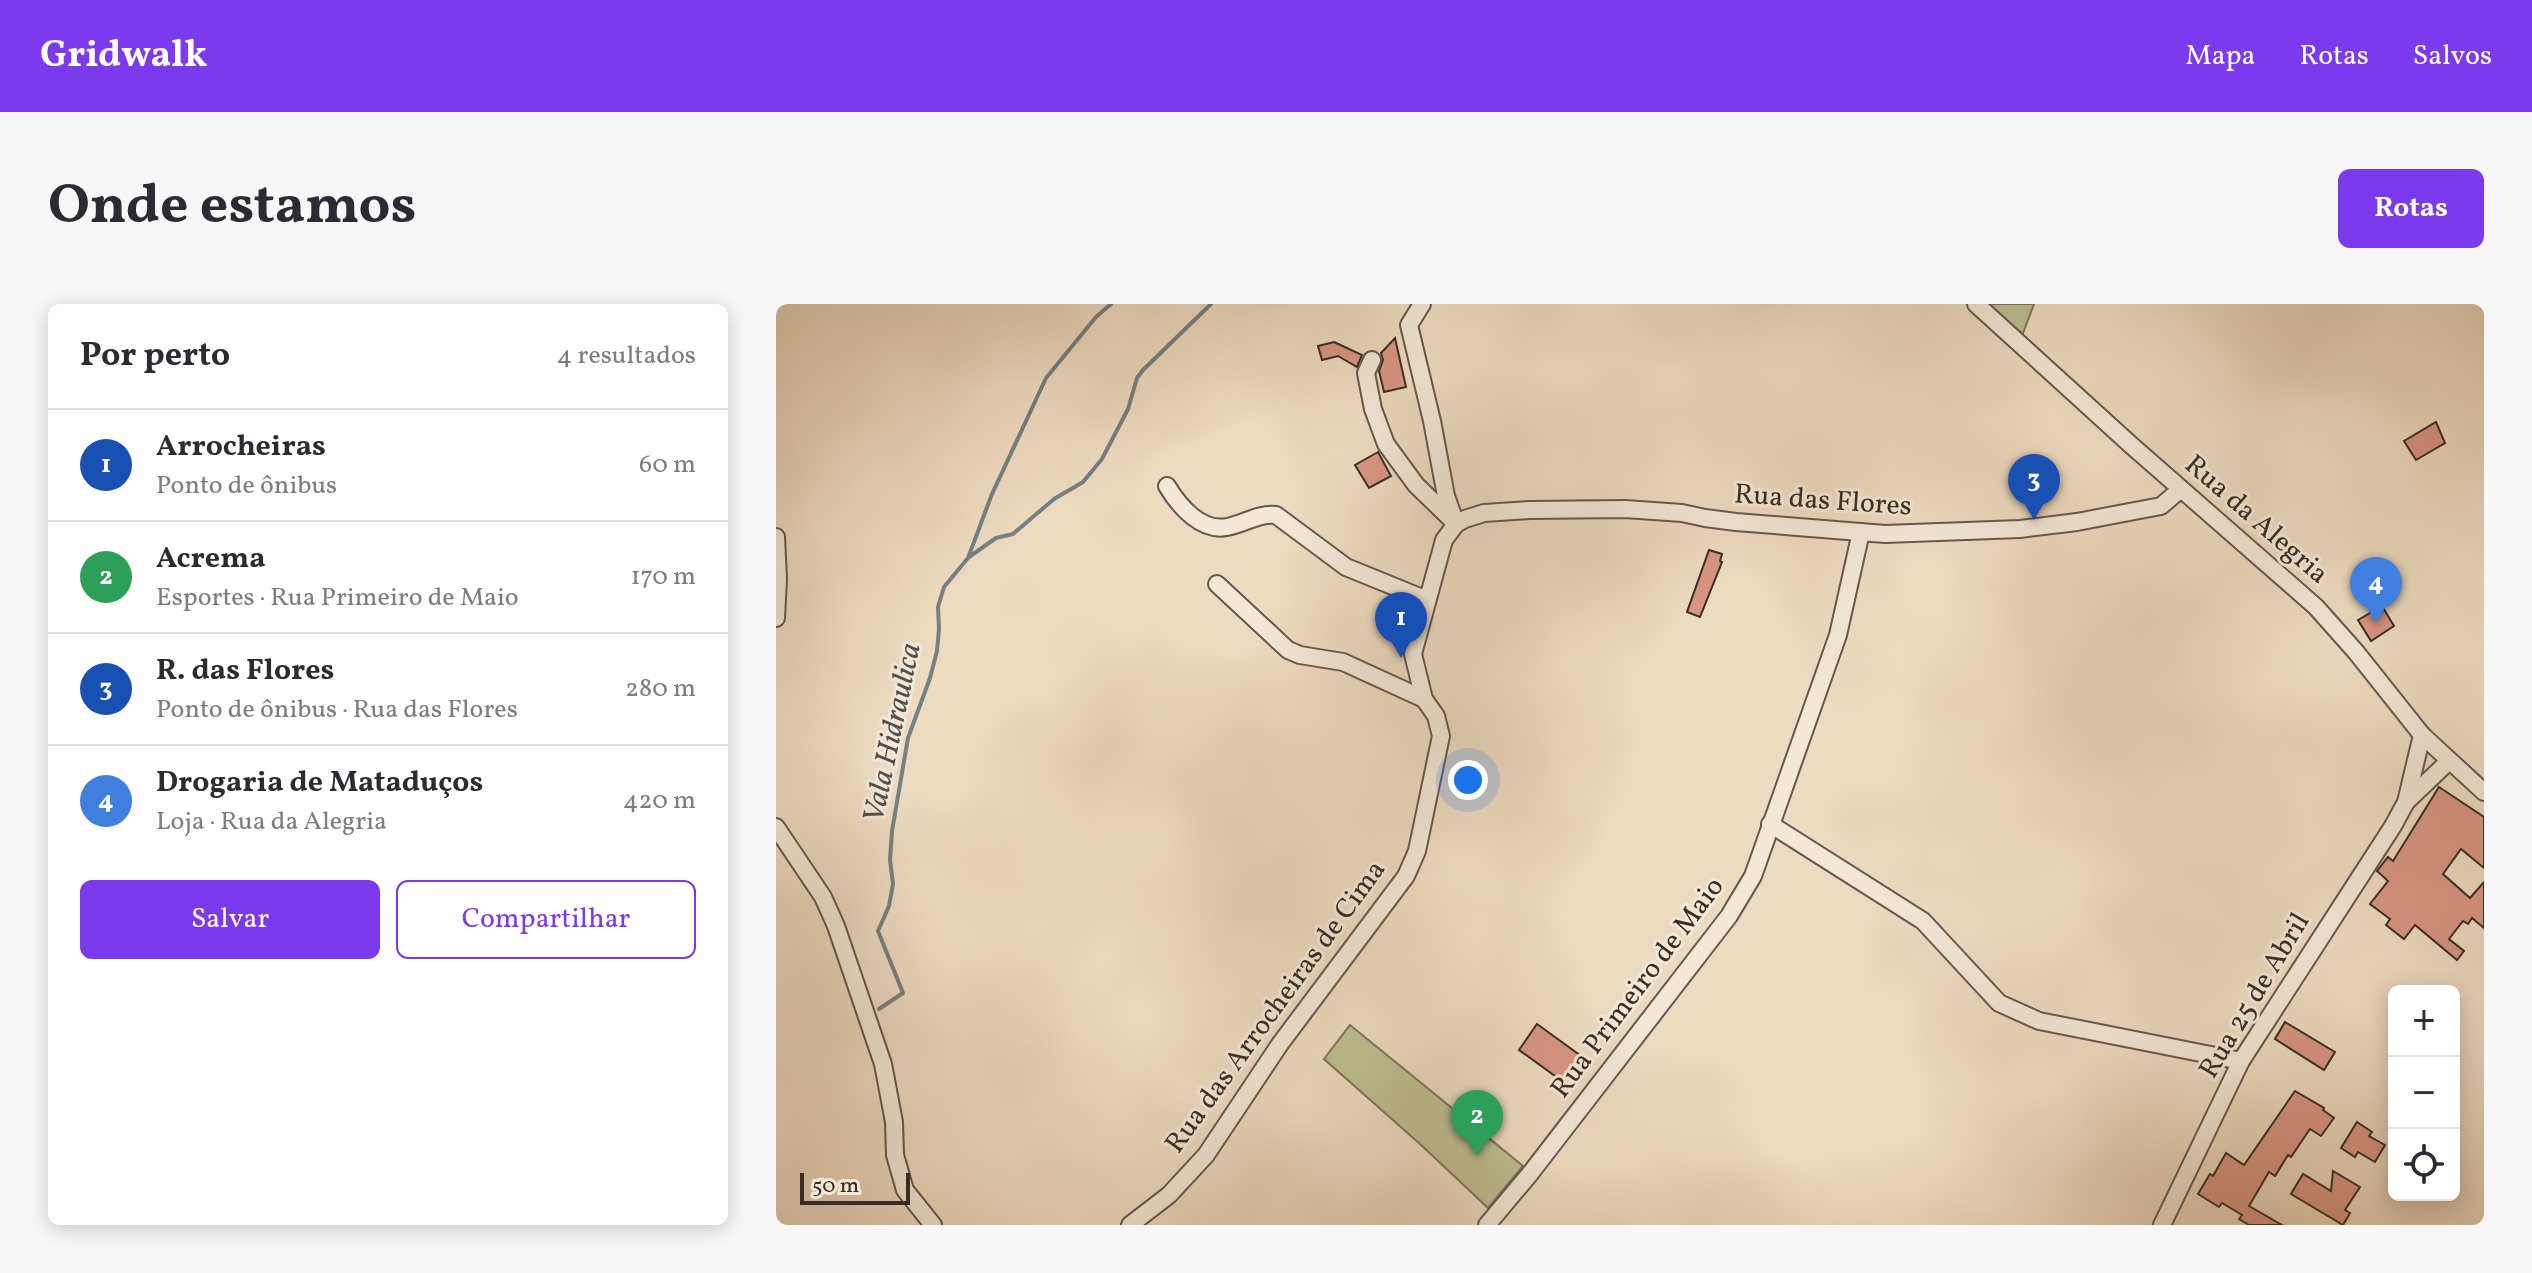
<!DOCTYPE html>
<html lang="pt">
<meta charset="utf-8">
<style>
body{margin:0;font-family:Vollkorn,serif;background:#f7f7f7;color:#2b2b33}
.controls{position:absolute;right:24px;bottom:24px;display:grid;overflow:hidden;border-radius:12px;box-shadow:0 4px 20px #0003}
.controls button{width:72px;height:72px;display:grid;place-items:center;padding:0;border:0;border-bottom:2px solid #e1e1e2;background:#fff;color:#2b2b33;font:40px sans-serif}
.scale{position:absolute;left:24px;bottom:20px;width:110px;box-sizing:border-box;padding-left:8px;border:4px solid #382d25;border-top:0;font-size:22px;line-height:28px;white-space:nowrap;color:#382d25;-webkit-text-stroke:6px #f3e7d6;paint-order:stroke}
.you{position:absolute;left:692px;top:476px;width:28px;height:28px;margin:-20px;border:6px solid #fff;border-radius:50%;background:#1a73e8;box-shadow:0 0 0 12px #1a73e833}
.badge{display:grid;place-items:center;width:52px;height:52px;border-radius:50%;background:#7c3aed;color:#fff;font-size:26px;font-weight:700}
.pin{position:absolute;translate:-50% -66px;filter:drop-shadow(0 2px 4px #0008)}
.pin::after{content:'';position:absolute;top:42px;width:28px;height:24px;background:inherit;clip-path:polygon(0 0,100% 0,50% 100%)}
.list{margin:0;padding:0;list-style:none}
h2{display:flex;justify-content:space-between;align-items:center;height:104px;margin:0;padding:0 32px;font-size:34px}
h2 small{font-size:26px;font-weight:400;color:#7c7c81}
.list li{display:grid;grid-template-columns:52px 1fr auto;gap:24px;align-items:center;box-sizing:border-box;height:112px;padding:0 32px;border-top:2px solid #e1e1e2}
.list b{display:block;font-size:30px;white-space:nowrap}
.list p{margin:0;font-size:26px;white-space:nowrap;color:#7c7c81}
.list em{font-size:26px;font-style:normal;color:#7c7c81}
.actions{display:flex;gap:16px;padding:24px 32px}
.actions a{flex:1;padding:18px 0;border:2px solid #7c3aed;border-radius:12px;text-align:center;font-size:28px;color:#7c3aed}
.actions .main{background:#7c3aed;color:#fff}
.icon{flex:none;width:44px;height:44px;fill:none;stroke:currentColor;stroke-width:2;stroke-linecap:round;stroke-linejoin:round}
.map{position:relative;flex:none;width:1708px;height:921px;overflow:hidden;border-radius:12px}
header{display:flex;align-items:center;gap:48px;box-sizing:border-box;height:112px;padding:0 40px;background:#7c3aed;color:#fff}
header strong{font-size:38px}
nav{display:flex;gap:44px;margin-inline-start:auto;font-size:28px}
.intro{display:flex;align-items:center;justify-content:space-between;box-sizing:border-box;height:192px;padding:0 48px}
h1{margin:0;font-size:56px}
.button{padding:20px 36px;border-radius:12px;background:#7c3aed;color:#fff;font-size:28px;font-weight:700}
main{display:flex;gap:48px;padding:0 48px}
aside{flex:1;background:#fff;border-radius:12px;box-shadow:0 4px 20px #0003}
.map>svg:first-child{display:block}
</style>
<header>
<strong>Gridwalk</strong>
<nav><a>Mapa</a><a>Rotas</a><a>Salvos</a></nav>
</header>
<div class="intro"><h1>Onde estamos</h1><a class="button">Rotas</a></div>
<main>
<aside>
<h2>Por perto<small>4 resultados</small></h2>
<ul class="list">
<li><span class="badge" style="background:#1a4fb4">1</span><div><b>Arrocheiras</b><p>Ponto de ônibus</p></div><em>60 m</em></li>
<li><span class="badge" style="background:#2e9e5b">2</span><div><b>Acrema</b><p>Esportes · Rua Primeiro de Maio</p></div><em>170 m</em></li>
<li><span class="badge" style="background:#1a4fb4">3</span><div><b>R. das Flores</b><p>Ponto de ônibus · Rua das Flores</p></div><em>280 m</em></li>
<li><span class="badge" style="background:#3f7fe0">4</span><div><b>Drogaria de Mataduços</b><p>Loja · Rua da Alegria</p></div><em>420 m</em></li>
</ul>
<div class="actions"><a class="main">Salvar</a><a>Compartilhar</a></div>
</aside>
<div class="map">
<svg width="1708" height="921" viewBox="0 0 1708 921">
<rect width="100%" height="100%" fill="#eddac0"/>
<filter id="stains"><feTurbulence type="fractalNoise" baseFrequency=".0025" numOctaves="4"/><feColorMatrix values="0 0 0 0 .2 0 0 0 0 .09 0 0 0 0 .02 0 0 0 .5 -.17"/></filter>
<radialGradient id="worn" r=".72"><stop offset=".6" stop-color="#630" stop-opacity="0"/><stop offset="1" stop-color="#630" stop-opacity=".3"/></radialGradient>
<!-- green -->
<g fill="#bcbe90" stroke="#7a765a" stroke-width="2">
<path d="M 1209,0 L 1258,0 L 1246,32 Z"/>
<path d="M 574,721 L 747,862 L 712,904 L 644,840 L 548,755 Z"/>
</g>
<g fill="none" stroke-linecap="round" stroke-linejoin="round">
<!-- stream -->
<g stroke="#768081" stroke-width="4">
<path d="M 193,253 L 220,234 L 237,230 L 278,195 L 307,178 L 326,155 L 352,105 L 361,74 L 367,66 L 435,0"/>
<path d="M 103,705 L 127,689 L 102,627 L 113,602 L 117,580 L 114,556 L 116,527 L 132,434 L 154,374 L 161,347 L 163,325 L 162,303 L 168,283 L 192,254 L 216,190 L 270,74 L 320,13 L 335,0"/>
</g>
</g>
<!-- building -->
<g fill="#d89582" stroke="#382d25" stroke-width="2">
<path d="M 619,34 L 630,83 L 608,88 L 603,67 L 607,56 L 605,49 Z"/>
<path d="M 558,38 L 586,51 L 581,63 L 562,52 L 546,56 L 542,42 Z"/>
<path d="M 1660,118 L 1669,139 L 1640,156 L 1628,137 Z"/>
<path d="M 602,148 L 615,172 L 593,184 L 579,161 Z"/>
<path d="M 933,246 L 946,250 L 944,257 L 946,258 L 924,313 L 911,308 Z"/>
<path d="M 1606,302 L 1618,322 L 1595,337 L 1582,316 Z"/>
<path d="M 1663,483 L 1708,513 L 1708,564 L 1685,545 L 1667,570 L 1694,594 L 1708,578 L 1708,624 L 1696,614 L 1692,620 L 1687,617 L 1673,635 L 1688,647 L 1681,656 L 1639,621 L 1628,635 L 1610,621 L 1614,615 L 1594,600 L 1612,577 L 1601,567 L 1612,553 L 1617,557 Z"/>
<path d="M 1509,718 L 1559,748 L 1548,766 L 1499,735 Z"/>
<path d="M 761,720 L 805,752 L 786,777 L 743,746 Z"/>
<path d="M 1519,787 L 1548,804 L 1547,806 L 1558,814 L 1545,832 L 1534,825 L 1515,853 L 1512,851 L 1499,872 L 1493,868 L 1473,902 L 1506,921 L 1473,921 L 1463,915 L 1466,911 L 1446,899 L 1443,903 L 1422,890 L 1434,870 L 1437,872 L 1450,849 L 1468,861 Z"/>
<path d="M 1581,818 L 1596,828 L 1593,832 L 1609,841 L 1599,858 L 1582,848 L 1579,853 L 1565,844 Z"/>
<path d="M 1557,867 L 1584,883 L 1569,906 L 1574,909 L 1567,921 L 1515,890 L 1527,870 L 1555,887 Z"/>
</g>
<g fill="none" stroke-linecap="round" stroke-linejoin="round">
<defs>
<g id="minor">
<path d="M 646,0 L 633,21 L 656,117 L 670,192 L 680,220"/>
<path d="M 1200,0 L 1355,141 L 1540,303 L 1580,348 L 1646,431 L 1708,488"/>
<path d="M 596,56 L 590,69 L 597,105 L 610,140 L 640,181 L 676,216"/>
<path d="M 391,182 C 403,202 425,228 451,223 C 468,220 482,209 500,211 L 570,263 L 651,296"/>
<path d="M 0,233 L 2,275 L 0,314"/>
<path d="M 441,280 L 512,346 L 524,351 L 567,358 L 648,395"/>
<path d="M 1631,497 L 1673,457"/>
<path d="M 994,520 L 1147,617 L 1223,699 L 1263,717 L 1465,757"/>
<path d="M 0,523 L 47,593 L 60,622 L 107,760 L 118,818 L 119,851 L 129,886 L 157,921"/>
<path d="M 354,921 L 393,891 L 430,851 L 504,740 L 630,572 L 641,547 L 665,432 L 660,412 L 648,395 L 637,350 L 668,236 L 680,220 L 689,215 L 708,209 L 754,206 L 849,205 L 906,209 L 929,214 L 960,218 L 1109,230 L 1244,225 L 1301,218 L 1385,202 L 1405,185"/>
<path d="M 711,921 L 753,871 L 953,612 L 977,572 L 1062,331 L 1085,228"/>
<path d="M 1386,921 L 1465,757 L 1617,522 L 1630,498 L 1646,431"/>
</g>
</defs>
<!-- minor casing -->
<use href="#minor" stroke="#65584c" stroke-width="20"/>
<!-- minor -->
<use href="#minor" stroke="#f3e7d6" stroke-width="16"/>
</g>
<g text-anchor="middle" dominant-baseline="central" stroke-width="6" stroke-linejoin="round" paint-order="stroke">
<!-- street labels -->
<g font-size="28" fill="#382d25" stroke="#f3e7d6">
<text transform="translate(1047 197) rotate(4)">Rua das Flores</text>
<text transform="translate(1480 216) rotate(41)">Rua da Alegria</text>
<text transform="translate(862 684) rotate(-53)">Rua Primeiro de Maio</text>
<text transform="translate(1479 692) rotate(-59)">Rua 25 de Abril</text>
<text transform="translate(500 703) rotate(-54)">Rua das Arrocheiras de Cima</text>
</g>
<!-- water labels -->
<g font-size="30" font-style="italic" fill="#52504b" stroke="#f3e7d6">
<text transform="translate(117 429) rotate(-78)">Vala Hidraulica</text>
</g>
</g>
<rect width="100%" height="100%" filter="url(#stains)"/>
<rect width="100%" height="100%" fill="url(#worn)"/>
</svg>
<div class="controls">
<button>+</button>
<button>−</button>
<button><svg class="icon" aria-label="locate" viewBox="0 0 24 24"><circle cx="12" cy="12" r="6"/><path d="M12 2v4M12 18v4M2 12h4M18 12h4"/></svg></button>
</div>
<div class="scale">50 m</div>
<div class="you"></div>
<div class="pin badge" style="left:625px;top:354px;background:#1a4fb4">1</div>
<div class="pin badge" style="left:701px;top:852px;background:#2e9e5b">2</div>
<div class="pin badge" style="left:1258px;top:216px;background:#1a4fb4">3</div>
<div class="pin badge" style="left:1600px;top:319px;background:#3f7fe0">4</div>
</div>
</main>
